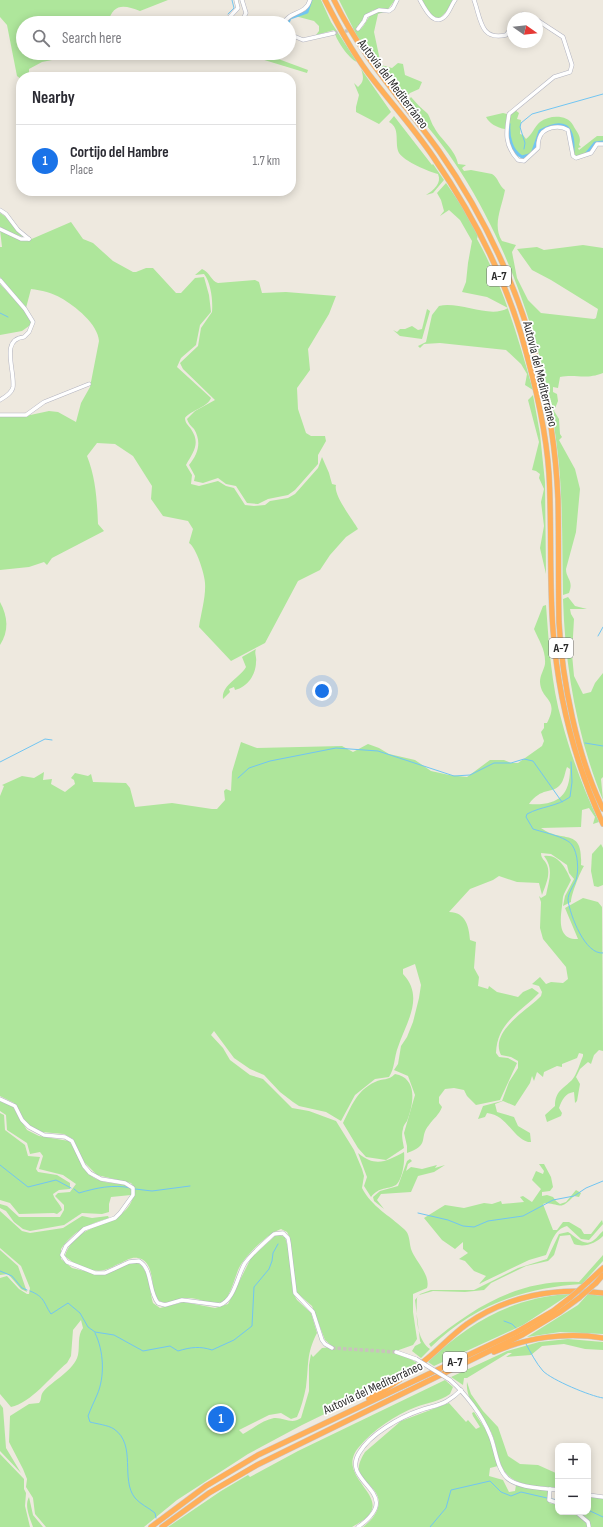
<!DOCTYPE html>
<meta charset="utf-8">
<style>
body{margin:0;font-family:"Sofia Sans Condensed",sans-serif;background:#f7f7f7;color:#2b2b33}
.controls{position:absolute;right:12px;bottom:12px;display:grid;overflow:hidden;border-radius:8px;box-shadow:0 2px 10px #0003}
.controls button{width:36px;height:36px;display:grid;place-items:center;padding:0;border:0;border-bottom:1px solid #e1e1e2;background:#fff;color:#2b2b33;font:20px sans-serif}
.compass{position:absolute;left:507px;top:12px;width:36px;height:36px;border-radius:50%;background:#fff;box-shadow:0 2px 10px #0003;rotate:104deg}
.you{position:absolute;left:322px;top:691px;width:14px;height:14px;margin:-10px;border:3px solid #fff;border-radius:50%;background:#1a73e8;box-shadow:0 0 0 6px #1a73e833}
.badge{display:grid;place-items:center;width:26px;height:26px;border-radius:50%;background:#1a73e8;color:#fff;font-size:13px;font-weight:700}
.pin{position:absolute;translate:-50% -50%;border:2px solid #fff;box-shadow:0 1px 4px #0006}
.list{margin:0;padding:0;list-style:none}
h2{display:flex;justify-content:space-between;align-items:center;height:52px;margin:0;padding:0 16px;font-size:17px}
h2 small{font-size:13px;font-weight:400;color:#7c7c81}
.list li{display:grid;grid-template-columns:26px 1fr auto;gap:12px;align-items:center;box-sizing:border-box;height:72px;padding:0 16px;border-top:1px solid #e1e1e2}
.list b{display:block;font-size:15px;white-space:nowrap}
.list p{margin:0;font-size:13px;white-space:nowrap;color:#7c7c81}
.list em{font-size:13px;font-style:normal;color:#7c7c81}
.icon{flex:none;width:22px;height:22px;fill:none;stroke:currentColor;stroke-width:2;stroke-linecap:round;stroke-linejoin:round}
.map{position:relative;flex:none;width:603px;height:1527px;overflow:hidden}
.search{position:absolute;background:#fff;box-shadow:0 2px 10px #0003;left:16px;top:16px;width:280px;height:44px;display:flex;align-items:center;gap:10px;box-sizing:border-box;padding:0 14px;border-radius:22px;color:#7c7c81;font-size:15px}
.panel{position:absolute;background:#fff;box-shadow:0 2px 10px #0003;left:16px;top:72px;width:280px;height:124px;border-radius:16px}
.map>svg:first-child{display:block}
</style>
<div class="map">
<svg width="603" height="1527" viewBox="0 0 603 1527">
<rect width="100%" height="100%" fill="#eee9df"/>
<!-- green -->
<g fill="#aee69b" fill-rule="evenodd">
<path d="M 0,0 L 168,0 L 140,11 C 124,5 113,3 108,23 L 23,23 L 23,53 L 64,53 L 57,59 L 42,62 L 29,69 L 29,77 L 21,77 L 21,79 L 17,76 L 7,25 L 0,17 Z"/>
<path d="M 311,0 L 321,0 L 331,22 L 357,62 C 349,59 335,39 334,30 L 316,35 L 319,31 L 319,26 L 314,21 L 295,16 L 307,10 Z"/>
<path d="M 339,0 L 395,0 L 388,9 C 374,8 365,11 361,25 L 357,26 L 358,31 C 368,26 366,10 384,12 L 378,14 L 374,32 L 381,65 L 392,68 L 398,63 L 403,64 L 405,75 L 422,82 L 419,89 L 410,93 L 403,100 L 357,36 Z"/>
<path d="M 422,0 L 453,0 L 448,10 L 440,18 L 431,17 Z"/>
<path d="M 273,57 L 308,70 L 307,73 L 261,59 Z"/>
<path d="M 361,69 L 391,112 L 379,124 L 356,112 L 356,107 L 359,95 L 354,83 L 358,87 C 364,82 364,77 361,69 Z"/>
<path d="M 411,97 C 416,103 421,108 427,113 C 430,116 431,123 434,127 C 440,139 456,150 458,164 L 466,165 L 462,168 L 464,171 L 471,170 L 492,174 C 498,177 499,186 505,190 C 502,207 492,225 502,241 L 516,245 L 512,252 L 517,278 L 528,300 L 541,313 L 594,319 L 596,318 L 598,309 L 551,280 L 532,270 L 517,249 L 537,247 L 544,250 L 583,245 L 603,248 L 603,373 C 585,380 577,374 560,377 L 558,388 L 553,387 L 553,392 L 557,394 L 558,401 L 554,411 L 559,419 L 560,434 L 562,437 L 559,440 L 575,469 L 580,489 L 576,532 L 566,569 C 566,579 574,580 569,593 L 563,595 C 562,552 563,508 559,465 C 548,343 494,191 406,103 Z"/>
<path d="M 515,110 L 519,113 L 517,119 L 521,120 L 520,134 L 523,135 L 526,139 C 532,135 534,127 540,122 C 549,115 567,114 573,125 C 577,133 582,136 579,145 L 581,147 L 578,148 L 579,150 L 597,136 L 603,136 L 603,141 L 597,141 L 591,152 L 577,157 L 574,154 C 570,130 566,114 539,133 L 535,150 L 525,157 L 517,156 C 506,141 507,132 510,114 Z"/>
<path d="M 503,113 L 507,114 L 505,129 C 497,128 489,123 486,117 Z"/>
<path d="M 394,116 L 432,165 L 433,164 L 444,180 L 433,193 L 426,195 C 434,190 442,183 438,174 C 429,172 404,161 399,153 C 394,143 401,128 389,122 Z"/>
<path d="M 446,183 L 463,208 L 478,235 L 477,239 C 504,287 518,338 533,390 L 525,385 L 527,374 L 521,364 L 506,350 L 440,343 L 424,344 L 420,348 L 418,346 L 426,342 L 432,315 L 439,306 C 460,301 490,319 508,308 L 487,297 L 462,292 L 466,282 L 468,263 L 472,241 L 460,220 L 449,210 L 440,216 L 444,211 L 441,200 L 437,193 Z"/>
<path d="M 0,213 C 10,218 16,231 26,238 L 14,234 L 0,227 Z"/>
<path d="M 71,222 L 83,239 L 93,243 L 113,261 L 133,272 L 136,272 L 146,268 L 153,268 L 176,293 L 181,293 L 195,278 L 204,277 L 209,295 L 211,312 L 200,325 L 196,345 L 181,358 L 177,367 L 211,398 C 208,407 191,410 185,418 C 185,423 189,426 191,429 C 201,444 193,452 186,465 L 192,475 L 191,484 L 199,486 L 218,481 L 226,486 L 234,488 L 245,505 L 254,506 L 265,505 L 270,501 L 288,498 L 295,494 L 318,468 L 322,457 L 329,473 L 332,484 L 336,485 C 333,495 353,520 358,529 L 346,537 L 330,555 L 320,570 L 298,581 L 265,643 L 231,661 L 199,627 C 201,613 206,597 205,583 C 205,575 196,547 189,543 L 193,529 L 188,521 L 163,516 L 151,499 L 152,486 L 133,456 L 115,444 L 97,443 L 87,456 C 96,479 97,501 98,524 L 104,531 L 52,558 L 47,565 L 44,562 L 29,567 L 0,570 L 0,416 L 21,417 L 49,411 L 58,412 L 76,422 L 81,403 L 90,387 L 99,341 C 98,324 75,306 61,298 C 53,293 41,290 31,289 L 26,308 L 0,277 L 0,247 L 2,247 L 0,230 L 27,241 Z"/>
<path d="M 202,269 C 210,272 211,281 218,283 L 255,280 L 259,282 L 262,293 L 286,292 L 336,296 L 329,314 L 308,349 L 310,370 L 297,388 L 298,409 L 306,433 L 311,436 L 325,436 L 326,441 L 318,455 L 318,464 L 295,490 L 288,495 L 268,499 L 258,504 L 247,503 L 236,486 L 226,484 L 218,478 L 203,483 L 194,481 L 195,476 L 189,465 C 198,454 202,442 194,429 C 191,426 188,423 187,419 L 195,411 L 215,400 L 183,369 L 180,363 L 198,346 L 201,328 L 212,312 C 213,300 211,283 204,274 L 195,275 Z"/>
<path d="M 0,284 L 24,310 L 32,322 L 29,326 L 22,331 L 0,335 Z"/>
<path d="M 427,309 L 430,311 L 422,339 L 400,336 L 393,330 L 397,332 L 400,329 L 405,329 L 412,326 L 418,330 L 422,329 Z"/>
<path d="M 533,395 L 540,434 L 545,482 L 546,574 L 540,548 L 544,526 L 541,502 L 544,489 L 539,478 L 540,474 L 536,471 L 532,470 L 539,442 L 528,400 Z"/>
<path d="M 568,597 L 575,606 L 587,609 L 570,609 L 571,614 L 574,619 L 572,654 L 574,676 L 583,694 L 591,692 L 595,683 L 603,673 L 603,777 L 601,779 L 603,800 C 577,737 565,667 563,599 Z"/>
<path d="M 0,602 C 8,617 9,631 0,645 Z"/>
<path d="M 546,605 C 549,644 551,684 562,722 C 571,756 584,790 599,822 L 593,824 L 595,817 L 589,808 L 582,810 L 581,827 L 541,828 C 563,844 583,826 581,865 L 584,866 C 580,872 571,895 571,902 L 563,906 L 565,896 L 574,879 L 569,873 L 567,865 L 551,854 L 541,853 C 541,859 545,860 547,865 C 551,875 545,886 542,895 L 539,883 L 517,882 L 499,876 L 493,880 L 470,889 L 449,912 C 466,912 469,927 470,940 L 476,942 L 474,968 L 479,977 L 478,986 L 488,989 L 489,986 L 497,992 L 518,997 L 523,992 L 532,988 L 539,993 C 521,1012 497,1022 496,1053 L 499,1057 L 508,1058 L 517,1063 L 500,1100 L 476,1105 L 467,1096 L 464,1090 L 454,1088 L 445,1089 L 439,1097 L 439,1103 L 442,1107 C 439,1115 434,1118 429,1125 C 418,1138 431,1145 407,1153 L 407,1146 L 404,1133 L 415,1095 L 408,1076 L 394,1070 L 398,1064 L 401,1046 L 407,1037 L 413,1022 L 419,998 L 421,985 L 415,964 L 403,969 L 403,974 C 425,997 406,1023 398,1047 C 394,1057 395,1068 389,1077 L 375,1079 L 355,1095 L 341,1121 L 326,1112 L 299,1106 L 293,1102 L 280,1092 L 264,1075 L 250,1069 L 234,1058 L 214,1031 L 211,1035 L 223,1048 L 230,1060 L 250,1075 L 263,1079 L 292,1108 L 309,1111 L 336,1121 L 354,1150 L 362,1169 L 364,1176 L 362,1188 C 372,1207 389,1215 404,1229 C 410,1234 409,1241 411,1249 C 415,1261 431,1275 427,1288 L 413,1294 L 413,1312 L 417,1339 L 413,1345 L 396,1351 L 396,1354 L 404,1355 L 417,1363 L 384,1385 L 302,1425 L 248,1454 L 177,1500 L 144,1527 L 46,1527 L 35,1514 L 33,1498 L 26,1487 L 27,1479 L 23,1469 L 9,1442 L 10,1416 L 29,1404 L 39,1403 C 42,1400 40,1396 43,1392 C 53,1380 74,1371 78,1355 C 80,1346 77,1336 83,1328 L 81,1320 L 73,1330 L 71,1356 L 67,1363 C 51,1376 31,1403 11,1407 L 0,1394 L 0,1278 L 7,1276 L 19,1289 L 27,1294 L 29,1294 L 30,1288 L 21,1266 L 0,1248 L 0,1211 L 22,1231 L 30,1233 L 63,1228 L 82,1216 L 92,1218 L 108,1216 L 109,1218 C 89,1224 73,1231 61,1249 L 61,1259 L 72,1268 L 101,1275 L 130,1263 C 149,1258 149,1290 153,1303 L 160,1308 L 184,1302 L 215,1308 L 228,1304 L 251,1258 L 275,1236 L 279,1235 L 285,1237 L 288,1248 L 293,1293 L 297,1300 L 311,1313 L 317,1333 C 306,1354 309,1365 306,1387 C 304,1397 301,1408 297,1417 L 291,1419 L 281,1413 L 269,1415 L 239,1430 L 243,1434 C 252,1429 263,1420 274,1418 C 284,1417 291,1425 301,1418 L 309,1391 L 309,1365 L 311,1354 L 313,1357 L 322,1348 L 333,1347 L 325,1340 L 312,1306 L 296,1292 L 290,1238 L 287,1232 L 281,1229 C 268,1233 245,1256 239,1268 C 235,1276 230,1299 222,1302 C 211,1306 199,1298 189,1298 C 180,1297 171,1304 162,1302 C 147,1299 159,1262 138,1258 C 131,1257 127,1260 121,1263 C 115,1265 110,1269 104,1270 C 92,1273 74,1265 65,1256 C 79,1215 130,1233 135,1188 L 131,1183 L 97,1175 L 84,1162 L 73,1139 L 64,1134 L 42,1132 L 27,1124 L 14,1103 L 0,1096 L 0,796 L 4,786 L 2,785 L 22,776 L 34,778 L 44,772 L 43,780 L 52,779 L 51,784 L 65,792 L 75,784 L 74,780 L 71,778 L 75,773 L 88,776 L 91,774 L 93,782 L 126,783 L 130,788 L 135,807 L 172,803 L 212,809 L 217,809 L 225,800 L 224,791 L 226,789 L 231,791 L 232,772 L 241,742 L 257,748 L 342,746 L 353,752 L 368,744 L 379,748 L 389,754 L 415,760 L 431,771 L 449,775 L 467,777 L 490,760 L 504,760 L 511,763 L 518,763 L 542,746 L 544,741 L 541,732 L 544,728 L 544,723 L 547,723 C 560,698 541,701 540,682 C 540,675 544,670 545,664 C 546,650 539,641 534,629 L 543,606 ZM 567,767 L 570,769 C 570,797 556,806 529,804 C 541,787 552,794 560,785 C 564,781 565,772 567,767 Z"/>
<path d="M 256,649 C 254,654 257,657 256,662 C 256,674 248,687 235,690 L 234,687 L 229,689 L 230,692 L 223,699 C 221,685 240,678 246,667 L 242,657 Z"/>
<path d="M 601,844 L 603,848 L 603,885 L 598,887 L 594,886 L 591,871 L 592,854 Z"/>
<path d="M 544,856 C 559,854 566,869 571,880 C 569,885 566,889 564,894 C 562,898 563,902 562,906 C 560,921 558,940 578,939 L 565,908 L 583,898 L 598,902 L 602,907 L 603,1051 L 599,1050 L 594,1055 L 591,1064 L 588,1062 L 580,1069 L 576,1077 L 580,1084 L 577,1101 L 575,1103 L 574,1092 C 565,1093 562,1100 559,1108 L 562,1113 L 561,1116 L 547,1122 L 545,1115 L 555,1106 C 555,1091 563,1089 572,1080 C 577,1074 580,1063 583,1056 L 583,1054 L 579,1053 L 577,1058 L 562,1064 L 562,1067 L 557,1066 L 544,1072 L 543,1077 L 537,1072 L 534,1081 L 532,1076 L 530,1083 L 515,1106 L 503,1101 L 495,1104 L 497,1112 L 514,1117 L 518,1126 L 530,1133 L 531,1142 L 528,1142 C 512,1137 507,1115 487,1113 L 485,1117 L 478,1119 L 483,1106 L 502,1101 L 509,1082 L 518,1068 L 518,1061 L 511,1057 L 501,1055 C 489,1031 529,1009 541,996 L 542,992 L 539,986 L 532,984 L 540,977 L 546,984 L 551,982 L 563,983 L 568,979 L 566,967 L 543,939 L 540,928 L 541,902 L 539,896 L 541,898 L 546,895 C 549,880 554,869 544,856 Z"/>
<path d="M 395,1074 C 418,1078 414,1104 407,1121 C 405,1124 403,1126 403,1129 C 401,1135 403,1142 404,1148 L 386,1160 L 366,1157 L 358,1148 L 343,1123 C 351,1107 357,1090 375,1082 C 383,1078 388,1081 395,1074 Z"/>
<path d="M 0,1101 L 13,1107 L 27,1130 L 39,1136 L 69,1141 C 82,1158 80,1176 105,1182 C 113,1184 122,1183 130,1186 L 132,1191 L 131,1195 L 111,1197 L 109,1204 L 109,1212 L 102,1214 L 82,1213 L 64,1225 L 30,1231 L 23,1229 L 14,1222 L 6,1211 L 0,1208 L 0,1204 L 7,1206 L 19,1217 L 60,1217 L 64,1210 L 64,1205 L 55,1196 L 58,1193 L 70,1192 L 76,1184 L 63,1175 L 39,1169 L 43,1156 L 40,1152 L 30,1154 L 27,1143 L 7,1130 L 6,1115 L 0,1111 Z"/>
<path d="M 0,1113 L 4,1115 L 5,1130 L 25,1145 L 28,1156 L 40,1157 L 36,1169 L 38,1172 L 57,1175 L 70,1183 L 70,1189 L 59,1190 L 53,1194 C 55,1201 60,1203 62,1210 L 57,1214 L 54,1213 L 19,1214 L 10,1203 L 0,1200 Z"/>
<path d="M 404,1152 C 405,1160 403,1179 396,1185 C 387,1190 380,1186 371,1197 L 364,1186 L 367,1177 L 358,1153 C 376,1168 387,1161 404,1152 Z"/>
<path d="M 410,1159 L 412,1161 L 408,1164 L 406,1171 L 411,1167 L 422,1169 L 437,1165 L 435,1168 L 445,1165 L 434,1172 L 418,1176 L 411,1192 L 381,1194 L 377,1200 L 384,1209 L 374,1201 L 373,1197 L 380,1191 L 398,1186 L 407,1161 Z"/>
<path d="M 539,1164 L 544,1164 L 551,1177 L 553,1187 L 550,1191 L 542,1192 L 542,1196 L 547,1195 L 553,1197 L 556,1201 L 560,1204 L 566,1202 L 576,1190 L 581,1193 L 579,1197 L 574,1196 C 560,1210 563,1205 546,1203 L 543,1204 L 553,1230 L 557,1230 L 563,1222 L 569,1222 L 581,1229 L 584,1234 L 591,1234 L 602,1220 L 603,1224 L 589,1240 L 581,1239 L 567,1226 C 554,1229 551,1244 546,1255 L 529,1260 L 479,1284 L 486,1276 L 474,1271 L 465,1261 L 459,1259 L 468,1253 L 463,1249 L 463,1242 L 455,1249 L 442,1240 L 424,1218 L 445,1205 L 464,1208 L 484,1203 L 492,1204 L 501,1201 L 502,1204 L 524,1202 L 520,1197 L 523,1196 L 532,1202 L 541,1189 L 532,1180 L 536,1171 L 543,1174 L 544,1171 Z"/>
<path d="M 603,1231 L 603,1236 C 596,1243 585,1248 574,1244 L 570,1235 L 560,1236 L 554,1255 L 548,1261 L 526,1266 L 491,1283 L 484,1290 L 465,1292 L 433,1291 L 419,1295 L 417,1298 C 416,1315 416,1339 430,1349 L 421,1358 L 412,1351 L 415,1346 L 421,1343 L 420,1341 L 415,1300 L 420,1294 L 431,1290 L 474,1290 L 518,1268 L 547,1259 L 559,1234 L 568,1232 C 575,1236 585,1248 594,1240 C 597,1238 599,1234 603,1231 Z"/>
<path d="M 0,1250 L 18,1266 L 27,1292 L 21,1289 L 8,1274 L 0,1275 Z"/>
<path d="M 603,1255 L 603,1261 L 582,1284 C 523,1288 474,1305 431,1347 L 429,1344 C 474,1307 518,1279 579,1282 Z"/>
<path d="M 570,1294 L 523,1325 L 434,1366 L 428,1362 C 468,1323 513,1297 570,1294 Z"/>
<path d="M 588,1294 L 603,1296 L 603,1334 L 560,1332 L 527,1337 L 578,1305 Z"/>
<path d="M 568,1339 L 603,1342 L 603,1350 L 585,1349 L 564,1344 L 542,1346 L 531,1355 L 506,1357 L 512,1353 L 508,1353 L 467,1378 L 464,1378 L 463,1385 L 451,1377 L 507,1351 L 539,1342 Z"/>
<path d="M 445,1380 L 453,1387 L 450,1394 C 440,1401 427,1403 416,1407 C 395,1415 373,1430 359,1447 C 334,1476 390,1495 367,1517 C 363,1521 357,1524 352,1527 L 168,1527 L 221,1491 L 248,1475 L 250,1477 L 298,1451 Z"/>
<path d="M 467,1382 L 471,1394 L 483,1411 L 498,1427 L 508,1456 L 520,1464 L 538,1465 L 558,1474 L 558,1488 C 543,1486 522,1487 510,1477 C 497,1467 498,1446 491,1432 C 483,1415 465,1402 467,1382 Z"/>
<path d="M 449,1403 L 466,1422 L 468,1420 L 476,1429 L 480,1427 L 473,1416 L 472,1413 L 474,1412 L 488,1433 L 498,1466 L 490,1468 L 489,1476 L 503,1480 L 509,1492 L 515,1491 L 516,1485 L 549,1490 L 549,1503 L 558,1505 L 558,1512 C 570,1512 583,1514 588,1527 L 363,1527 C 375,1518 385,1504 374,1490 C 369,1483 360,1478 359,1470 C 358,1464 362,1457 365,1452 L 401,1421 Z"/>
<path d="M 0,1404 L 3,1408 L 6,1448 L 21,1473 L 0,1451 Z"/>
<path d="M 0,1454 L 24,1479 L 24,1489 L 26,1493 L 25,1506 L 30,1527 L 0,1527 Z"/>
<path d="M 588,1496 L 603,1499 L 603,1527 L 591,1527 L 589,1521 L 578,1512 L 588,1512 Z"/>
<path d="M 29,1497 L 33,1515 L 43,1527 L 33,1527 C 30,1518 24,1506 29,1497 Z"/>
</g>
<g fill="none" stroke-linecap="round" stroke-linejoin="round">
<!-- stream -->
<g stroke="#71c5f2" stroke-width="1">
<path d="M 228,14 L 234,8 L 232,0"/>
<path d="M 158,22 L 175,19 L 196,23"/>
<path d="M 217,23 L 219,22"/>
<path d="M 524,149 L 525,143 L 520,127 L 521,123 L 532,114 L 603,94"/>
<path d="M 0,313 L 8,317"/>
<path d="M 598,636 L 603,627"/>
<path d="M 585,743 L 603,746"/>
<path d="M 0,762 L 45,739 L 52,740"/>
<path d="M 571,762 L 572,782 L 570,797 C 556,807 542,806 527,814 L 526,817 L 533,829 C 542,832 567,837 572,845 C 578,853 579,871 576,880 C 573,887 568,893 568,900 C 570,915 585,955 603,953"/>
<path d="M 238,778 L 249,768 L 270,761 L 336,748 L 378,751 L 454,776 L 470,775 L 494,763 L 511,763 L 524,759 L 533,761 L 562,802"/>
<path d="M 0,1165 L 28,1187 L 56,1180 L 71,1188"/>
<path d="M 74,1189 L 79,1193 C 96,1188 113,1184 131,1188"/>
<path d="M 135,1189 L 152,1191 L 190,1186"/>
<path d="M 418,1213 L 448,1220 L 463,1226 L 474,1227 L 488,1221 L 523,1216 L 553,1200 L 574,1196 L 586,1188 L 603,1181"/>
<path d="M 0,1271 L 12,1276 L 22,1288 L 27,1290"/>
<path d="M 30,1291 C 45,1297 43,1302 51,1314 L 68,1303 L 80,1313 L 88,1327 L 95,1332 L 114,1335 L 143,1351 L 170,1346 L 178,1351 C 191,1347 200,1346 212,1350 L 234,1340 L 252,1326 L 254,1287 L 269,1269 L 272,1261 L 273,1253 L 278,1244"/>
<path d="M 504,1321 L 512,1324 L 516,1328"/>
<path d="M 95,1333 C 104,1351 105,1377 97,1395 C 94,1402 91,1408 88,1416 L 90,1422 C 97,1424 108,1425 114,1429 C 137,1445 120,1479 135,1498 C 140,1504 149,1508 155,1513 L 156,1518"/>
<path d="M 526,1344 C 531,1353 536,1363 543,1371 C 552,1380 590,1396 603,1398"/>
<path d="M 552,1499 L 558,1500"/>
<path d="M 588,1510 L 603,1517"/>
<path d="M 430,1527 L 446,1508 L 451,1490 L 490,1481 L 501,1492 L 511,1496 L 521,1492 L 547,1498"/>
</g>
<!-- canal -->
<g stroke="#71c5f2" stroke-width="3">
<path d="M 288,23 L 290,18 L 307,12 L 311,0"/>
<path d="M 509,124 C 508,136 511,151 522,157 L 529,155"/>
<path d="M 533,151 L 540,131 C 563,118 574,125 573,151"/>
<path d="M 587,153 L 595,143 L 603,142"/>
</g>
<!-- minor-tunnel -->
<g stroke="#c7c3bb" stroke-width="3.5" stroke-dasharray="3.5 2" stroke-linecap="butt">
<path d="M 334,33 L 358,29"/>
<path d="M 332,1348 L 396,1352"/>
</g>
<defs>
<g id="minor">
<path d="M 420,0 C 425,9 435,30 447,14 C 450,10 452,4 455,0"/>
<path d="M 474,0 C 481,19 480,41 506,35 L 513,26"/>
<path d="M 518,18 L 523,14 L 534,18"/>
<path d="M 537,20 L 563,37 L 572,65 L 570,72 L 554,77 L 509,114 C 506,132 504,145 518,160 L 524,161 L 538,148 C 538,145 538,142 539,139 C 542,127 559,124 568,130 L 573,156 L 576,158 L 591,153 L 597,144 L 603,144"/>
<path d="M 227,23 L 226,21 L 238,8 L 236,0"/>
<path d="M 234,23 L 243,19 L 246,13 L 242,0"/>
<path d="M 284,23 C 289,11 306,15 310,0"/>
<path d="M 358,29 L 364,21 L 366,16 L 379,10 L 389,11 L 393,8 L 397,0"/>
<path d="M 289,34 L 303,40 L 334,33"/>
<path d="M 0,210 L 6,214 L 18,230 L 29,239"/>
<path d="M 0,229 L 21,239 L 29,239"/>
<path d="M 0,280 L 25,309 L 33,322 L 29,332 L 24,337 C 0,339 15,370 13,387 C 12,393 5,397 0,400"/>
<path d="M 0,415 L 26,415 L 44,402 L 89,384"/>
<path d="M 0,1099 L 15,1106 L 22,1120 L 29,1127 L 44,1135 L 65,1137 L 72,1141 L 84,1166 L 90,1173 L 101,1179 L 125,1183 L 133,1188 L 133,1195 L 120,1213 L 115,1218 L 84,1229 L 66,1246 L 62,1255 L 67,1262 L 95,1273 L 105,1273 L 129,1262 L 139,1261 C 153,1269 148,1291 158,1303 L 165,1305 L 182,1300 L 220,1305 C 235,1299 237,1276 245,1263 C 253,1252 264,1243 274,1234 L 283,1233 L 288,1238 L 289,1243 L 295,1293 L 313,1312 L 322,1340 L 325,1344 L 332,1348"/>
<path d="M 396,1352 L 416,1359"/>
<path d="M 450,1380 C 466,1394 482,1415 490,1435 C 496,1449 496,1467 507,1478 C 518,1488 543,1488 558,1490"/>
<path d="M 550,1489 L 549,1500 L 558,1503"/>
<path d="M 588,1495 L 603,1497"/>
<path d="M 576,1512 L 588,1522 L 589,1527"/>
<path d="M 358,1527 C 407,1492 340,1484 359,1453 C 370,1434 400,1417 421,1410 C 429,1407 439,1406 447,1401 C 452,1398 457,1394 461,1390"/>
</g>
<g id="highway">
<path d="M 325,0 C 338,25 351,50 368,73 C 390,102 414,128 434,158 C 471,212 502,271 521,334 C 534,379 546,427 549,474 C 552,526 549,578 553,630 C 558,697 575,763 603,824"/>
<path d="M 334,0 C 361,56 403,101 439,151 C 483,214 517,286 537,361 C 549,405 556,453 558,499 C 559,540 558,581 559,622 C 562,681 577,756 603,809"/>
<path d="M 588,1282 L 603,1268"/>
<path d="M 596,1283 L 603,1275"/>
<path d="M 494,1352 C 528,1337 567,1332 603,1338"/>
<path d="M 369,1399 C 390,1387 409,1374 428,1358 C 441,1347 453,1334 467,1324 C 507,1296 555,1287 603,1293"/>
<path d="M 151,1527 L 206,1486 L 258,1455 L 515,1333 L 553,1311 L 571,1297"/>
<path d="M 162,1527 L 209,1493 L 257,1465 L 522,1335 L 560,1312 L 579,1298"/>
</g>
</defs>
<!-- minor casing -->
<use href="#minor" stroke="#b3b4c0" stroke-width="4.5"/>
<!-- highway casing -->
<use href="#highway" stroke="#c8c8c8" stroke-width="6"/>
<!-- minor -->
<use href="#minor" stroke="#fff" stroke-width="3.5"/>
<!-- highway -->
<use href="#highway" stroke="#ffaf59" stroke-width="5"/>
<defs>
<path id="minor-bridge" d="M 416,1359 L 450,1380"/>
<g id="highway-bridge">
<path d="M 571,1297 L 588,1282"/>
<path d="M 579,1298 L 596,1283"/>
</g>
</defs>
<!-- minor-bridge casing -->
<use href="#minor-bridge" stroke="#b3b4c0" stroke-width="4.5" stroke-linecap="butt"/>
<!-- highway-bridge casing -->
<use href="#highway-bridge" stroke="#c8c8c8" stroke-width="6" stroke-linecap="butt"/>
<!-- minor-bridge -->
<use href="#minor-bridge" stroke="#fff" stroke-width="3.5"/>
<!-- highway-bridge -->
<use href="#highway-bridge" stroke="#ffaf59" stroke-width="5"/>
</g>
<g text-anchor="middle" dominant-baseline="central" stroke-width="3.5" stroke-linejoin="round" paint-order="stroke">
<!-- shield labels -->
<g fill="#fff" stroke="#6c6c6c" stroke-width="1">
<rect x="487" y="266" width="24" height="20" rx="3"/>
<rect x="549" y="638" width="24" height="20" rx="3"/>
<rect x="443" y="1352" width="24" height="20" rx="3"/>
</g>
<g font-size="12" font-weight="bold" fill="#2d2d2d">
<text x="499" y="276">A-7</text>
<text x="561" y="648">A-7</text>
<text x="455" y="1362">A-7</text>
</g>
<!-- street labels -->
<g font-size="13" fill="#2d2d2d" stroke="#fff">
<text transform="translate(393 84) rotate(53)">Autovía del Mediterráneo</text>
<text transform="translate(540 374) rotate(76)">Autovía del Mediterráneo</text>
<text transform="translate(373 1388) rotate(-25)">Autovía del Mediterráneo</text>
</g>
</g>
</svg>
<div class="controls">
<button>+</button>
<button>−</button>
</div>
<svg class="compass" viewBox="-18 -18 36 36"><path d="M0-13l5 13h-10z" fill="#e53935"/><path d="M0 13l5-13h-10z" fill="#7c7c81"/></svg>
<div class="you"></div>
<div class="pin badge" style="left:221px;top:1419px">1</div>
<div class="search"><svg class="icon" aria-label="search" viewBox="0 0 24 24"><circle cx="10" cy="10" r="6"/><path d="M15 15l6 6"/></svg>Search here</div>
<section class="panel">
<h2>Nearby<small></small></h2>
<ul class="list">
<li><span class="badge">1</span><div><b>Cortijo del Hambre</b><p>Place</p></div><em>1.7 km</em></li>
</ul>
</section>
</div>
